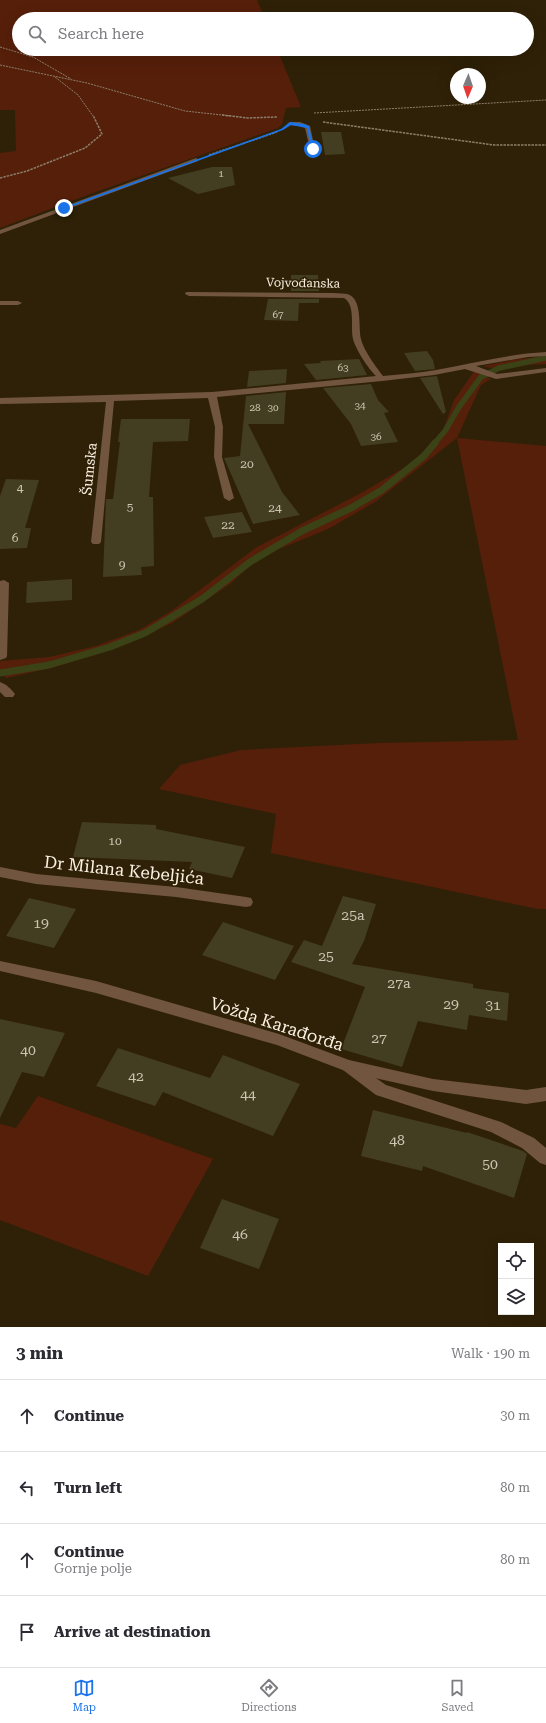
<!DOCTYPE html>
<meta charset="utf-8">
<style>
body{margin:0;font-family:"Roboto Serif",serif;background:#f2f2f3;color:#2b2b33}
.controls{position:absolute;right:12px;bottom:12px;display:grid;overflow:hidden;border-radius:0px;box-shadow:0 4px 16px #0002}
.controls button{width:36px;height:36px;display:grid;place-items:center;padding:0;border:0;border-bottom:1px solid #e1e1e2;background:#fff;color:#2b2b33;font:20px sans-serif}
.compass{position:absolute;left:450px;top:68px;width:36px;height:36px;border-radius:50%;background:#fff;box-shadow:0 4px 16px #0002;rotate:182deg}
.stop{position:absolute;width:12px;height:12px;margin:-9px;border:3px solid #1a73e8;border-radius:50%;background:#fff}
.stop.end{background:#1a73e8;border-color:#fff;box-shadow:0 1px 4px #0008}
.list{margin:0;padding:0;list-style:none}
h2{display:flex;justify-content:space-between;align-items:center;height:52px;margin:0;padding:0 16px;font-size:17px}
h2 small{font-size:13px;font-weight:400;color:#7c7c81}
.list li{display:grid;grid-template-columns:26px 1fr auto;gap:12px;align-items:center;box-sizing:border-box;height:72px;padding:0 16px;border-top:1px solid #e1e1e2}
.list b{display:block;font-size:15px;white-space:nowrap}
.list p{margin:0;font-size:13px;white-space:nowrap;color:#7c7c81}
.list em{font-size:13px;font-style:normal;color:#7c7c81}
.icon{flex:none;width:22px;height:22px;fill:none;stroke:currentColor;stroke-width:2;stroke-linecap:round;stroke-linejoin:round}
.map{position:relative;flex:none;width:546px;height:1327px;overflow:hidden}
.search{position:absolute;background:#fff;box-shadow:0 4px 16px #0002;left:12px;right:12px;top:12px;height:44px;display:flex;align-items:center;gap:10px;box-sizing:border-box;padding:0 14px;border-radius:22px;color:#7c7c81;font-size:15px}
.sheet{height:340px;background:#fff}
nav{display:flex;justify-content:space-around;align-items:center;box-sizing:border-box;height:56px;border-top:1px solid #e1e1e2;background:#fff;font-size:11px;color:#7c7c81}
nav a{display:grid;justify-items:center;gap:2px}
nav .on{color:#1a73e8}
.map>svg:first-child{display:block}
</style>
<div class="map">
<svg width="546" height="1327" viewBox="0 0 546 1327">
<rect width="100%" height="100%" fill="#2f2107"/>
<!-- green -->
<g fill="#561f0a">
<path d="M 0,0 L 257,0 L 265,19 L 19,19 L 19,49 L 277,49 L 301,107 L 286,108 L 282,124 L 278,128 L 90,194 L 0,228 L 0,153 L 16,151 L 15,110 L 0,110 Z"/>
<path d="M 546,356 L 546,364 L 527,365 L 500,370 L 483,366 L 512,360 Z"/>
<path d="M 475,370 L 491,379 L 481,385 L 457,438 L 546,446 L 546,909 L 538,909 L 271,853 L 276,814 L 159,789 L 180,765 L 241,750 L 379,743 L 518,740 L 457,438 L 375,502 L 328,529 L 274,551 L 251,565 L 230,584 L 172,623 L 129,643 L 94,655 L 55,667 L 6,678 L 0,672 L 0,661 L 49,657 L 96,646 L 139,630 L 173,610 L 257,547 L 363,492 L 412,463 L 443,431 L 454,400 Z"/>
<path d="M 38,1096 L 213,1159 L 148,1276 L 0,1220 L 0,1124 L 16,1128 Z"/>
</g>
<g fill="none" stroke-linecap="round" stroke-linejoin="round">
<!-- stream-far1 -->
<path stroke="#3a4216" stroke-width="5.5" d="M 434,444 L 445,431 L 459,407 L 481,377 L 499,368 L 546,358"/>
<!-- stream -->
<path stroke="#3a4216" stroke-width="7" d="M 0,673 L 49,665 L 110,647 L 145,633 L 202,599 L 250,562 L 302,531 L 351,508 L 382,490 L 424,456 L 435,443"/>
</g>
<!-- building -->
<g fill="#433e21">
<path d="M 321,132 L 341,132 L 345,154 L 325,155 Z"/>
<path d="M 212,167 L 232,167 L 235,185 L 198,194 L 168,178 Z"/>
<path d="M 291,275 L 318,275 L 319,291 L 291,291 Z"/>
<path d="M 268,299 L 319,299 L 319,303 L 299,303 L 298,321 L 264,320 Z"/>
<path d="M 427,351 L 433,360 L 435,369 L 415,371 L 404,353 Z"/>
<path d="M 359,359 L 367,375 L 316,380 L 304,364 L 321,363 L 320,361 Z"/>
<path d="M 287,369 L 286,383 L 247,387 L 249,371 Z"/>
<path d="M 437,376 L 446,412 L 443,414 L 420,378 Z"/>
<path d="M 371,384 L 378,400 L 389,412 L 384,413 L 398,442 L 361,446 L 351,424 L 323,388 Z"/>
<path d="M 286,392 L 284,424 L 248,424 L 282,492 L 300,515 L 253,524 L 224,458 L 240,456 L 246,396 Z"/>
<path d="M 121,419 L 190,419 L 188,441 L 153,442 L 149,497 L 153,497 L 154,566 L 141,567 L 142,575 L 103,577 L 106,499 L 113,499 L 120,442 L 118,442 Z"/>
<path d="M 6,479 L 39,480 L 25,528 L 31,528 L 27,548 L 0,549 L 0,496 Z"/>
<path d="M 242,512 L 252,532 L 213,538 L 204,517 Z"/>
<path d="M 72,579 L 72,600 L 26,603 L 27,582 Z"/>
<path d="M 82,822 L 156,825 L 156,829 L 245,847 L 232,878 L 189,869 L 192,862 L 73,857 Z"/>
<path d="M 343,896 L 376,904 L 364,941 L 352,964 L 473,984 L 473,988 L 509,993 L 507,1021 L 469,1015 L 467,1030 L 418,1021 L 402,1067 L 341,1049 L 365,987 L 291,962 L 304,940 L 322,946 Z"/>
<path d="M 29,898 L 76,909 L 54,948 L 6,936 Z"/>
<path d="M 223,922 L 294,946 L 275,980 L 202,955 Z"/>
<path d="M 0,1019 L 65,1033 L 44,1077 L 22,1072 L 0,1118 Z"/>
<path d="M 118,1048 L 210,1078 L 223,1055 L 300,1084 L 273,1136 L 163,1092 L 155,1106 L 96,1086 Z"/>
<path d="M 373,1110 L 467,1133 L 467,1132 L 523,1151 L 527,1154 L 514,1198 L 423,1166 L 422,1171 L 361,1156 Z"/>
<path d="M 222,1199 L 279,1219 L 259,1269 L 200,1248 Z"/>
</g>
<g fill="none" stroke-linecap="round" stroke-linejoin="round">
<!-- path-far1 -->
<g stroke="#8c806b" stroke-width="1" stroke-dasharray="2 1" stroke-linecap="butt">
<path d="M 0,47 L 33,57 L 71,79"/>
<path d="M 0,65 L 87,83 L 185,111 L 231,116"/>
<path d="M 55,77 L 78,95 L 93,116"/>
<path d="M 314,113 L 546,100"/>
</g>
<!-- path -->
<g stroke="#8c806b" stroke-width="1.5" stroke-dasharray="2.5 1" stroke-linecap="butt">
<path d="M 222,115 L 248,118 L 277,117"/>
<path d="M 323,122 L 494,145 L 546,145"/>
<path d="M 209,155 L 277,132"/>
<path d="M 0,178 L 27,171 L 85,148 L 102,134 L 93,115"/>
</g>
<!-- service -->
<path fill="#71553f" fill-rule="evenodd" d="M 290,122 L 300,122 L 310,126 L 315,150 L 310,149 L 305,128 L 299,126 L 288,125 L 287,124 Z"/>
<!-- minor -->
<g fill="#71553f" fill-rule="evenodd">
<path d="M 196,158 L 199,160 L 198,161 L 0,234 L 0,230 Z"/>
<path d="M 186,292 L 328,293 C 334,293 341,293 347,294 C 363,298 358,326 361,339 C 363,349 376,367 383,376 C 401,374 419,373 436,370 C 473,363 509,354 546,352 L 546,356 L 528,357 L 476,366 L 497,374 L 546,368 L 546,372 L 496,379 L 465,369 L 434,375 L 382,381 L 217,397 L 223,427 L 222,457 L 234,498 L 229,501 L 224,498 L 214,457 L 215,427 L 208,398 L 114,401 L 101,542 L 99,544 L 93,544 L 91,542 L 106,402 L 0,404 L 0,398 L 212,392 L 376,376 C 368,368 356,350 353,339 C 350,328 356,305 344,298 L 189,296 L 185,294 Z"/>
<path d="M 0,301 L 18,301 L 22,303 L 18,305 L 0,305 Z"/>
<path d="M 4,580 L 9,583 L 7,656 L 6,658 L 0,660 L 0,581 Z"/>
<path d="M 0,682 C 6,684 11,689 15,694 L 13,697 L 5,697 L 0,692 Z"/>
<path d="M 0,867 L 36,874 L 176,887 L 246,897 L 251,898 L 253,902 L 251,906 L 246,907 L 176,897 L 36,884 L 0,877 Z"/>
<path d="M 348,1060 L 353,1062 L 386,1085 L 501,1122 L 534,1138 L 546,1148 L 546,1165 L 540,1163 L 522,1148 L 491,1132 L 376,1095 L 343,1070 L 341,1066 L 343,1062 Z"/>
</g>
<!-- tertiary -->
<path fill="#71553f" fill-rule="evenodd" d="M 0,961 L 96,981 L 279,1034 L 349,1060 L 433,1079 L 526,1090 L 546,1087 L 546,1101 L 526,1104 L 433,1091 L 348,1072 L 277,1045 L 96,993 L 0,971 Z"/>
</g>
<!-- route -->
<path fill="#1a73e8" d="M 290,122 L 304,124 L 309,126 L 314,150 L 311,149 L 307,128 L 291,125 L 283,130 L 65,209 L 62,208 L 281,129 Z"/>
<g text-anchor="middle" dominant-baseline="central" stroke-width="3.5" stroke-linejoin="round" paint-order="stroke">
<!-- far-number labels -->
<g font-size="10" fill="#cec5b2">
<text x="221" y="173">1</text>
<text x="278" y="314">67</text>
<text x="343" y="367">63</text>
<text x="360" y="405">34</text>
<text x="255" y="407">28</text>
<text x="273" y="407">30</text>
<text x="376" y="436">36</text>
</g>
<!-- far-street labels -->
<g font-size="12" fill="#fcf2e3" stroke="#2f2107">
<text transform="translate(303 283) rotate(1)">Vojvođanska</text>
</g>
<!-- number labels -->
<g font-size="12" fill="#cec5b2">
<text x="247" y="464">20</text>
<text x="20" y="488">4</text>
<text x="130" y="507">5</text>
<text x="275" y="508">24</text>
<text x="228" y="525">22</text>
<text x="15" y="538">6</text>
<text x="122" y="565">9</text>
<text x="115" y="841">10</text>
</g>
<!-- street labels -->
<g font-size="14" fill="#fcf2e3" stroke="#2f2107">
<text transform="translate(89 469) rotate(-84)">Šumska</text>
</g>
<!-- near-number labels -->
<g font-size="14" fill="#cec5b2">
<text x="353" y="915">25a</text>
<text x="41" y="923">19</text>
<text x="326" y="956">25</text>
<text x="399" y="983">27a</text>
<text x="451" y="1004">29</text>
<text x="493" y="1005">31</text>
<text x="379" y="1038">27</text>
<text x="28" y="1050">40</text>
<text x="136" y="1076">42</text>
<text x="248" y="1094">44</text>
<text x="397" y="1140">48</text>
<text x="490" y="1164">50</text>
<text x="240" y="1234">46</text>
</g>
<!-- near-street labels -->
<g font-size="17" fill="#fcf2e3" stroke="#2f2107">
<text transform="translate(124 870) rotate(6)">Dr Milana Kebeljića</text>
<text transform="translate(277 1024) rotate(18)">Vožda Karađorđa</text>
</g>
</g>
</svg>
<div class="controls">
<button><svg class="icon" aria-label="locate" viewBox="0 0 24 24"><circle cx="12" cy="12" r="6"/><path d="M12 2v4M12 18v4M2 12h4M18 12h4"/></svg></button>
<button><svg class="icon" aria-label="layers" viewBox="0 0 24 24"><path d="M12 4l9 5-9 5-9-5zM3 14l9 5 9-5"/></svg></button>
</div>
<svg class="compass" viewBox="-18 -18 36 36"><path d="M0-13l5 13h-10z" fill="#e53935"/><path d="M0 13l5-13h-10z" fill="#7c7c81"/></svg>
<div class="stop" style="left:313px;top:149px"></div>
<div class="stop end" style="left:64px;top:208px"></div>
<div class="search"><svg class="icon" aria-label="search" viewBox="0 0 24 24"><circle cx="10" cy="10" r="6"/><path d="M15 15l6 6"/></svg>Search here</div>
</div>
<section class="sheet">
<h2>3 min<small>Walk · 190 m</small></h2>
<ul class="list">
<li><svg class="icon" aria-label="ahead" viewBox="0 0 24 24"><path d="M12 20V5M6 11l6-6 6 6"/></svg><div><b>Continue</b></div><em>30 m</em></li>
<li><svg class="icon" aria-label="left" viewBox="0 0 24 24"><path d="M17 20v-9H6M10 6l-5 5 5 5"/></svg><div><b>Turn left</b></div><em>80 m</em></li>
<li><svg class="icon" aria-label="ahead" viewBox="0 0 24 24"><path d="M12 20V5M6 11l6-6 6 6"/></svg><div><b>Continue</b><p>Gornje polje</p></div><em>80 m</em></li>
<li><svg class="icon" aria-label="arrive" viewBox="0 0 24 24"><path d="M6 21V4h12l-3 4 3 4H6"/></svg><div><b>Arrive at destination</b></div></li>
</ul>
</section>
<nav>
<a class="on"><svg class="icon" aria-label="map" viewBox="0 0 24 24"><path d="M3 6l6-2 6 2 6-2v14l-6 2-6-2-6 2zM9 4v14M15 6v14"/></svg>Map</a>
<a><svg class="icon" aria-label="directions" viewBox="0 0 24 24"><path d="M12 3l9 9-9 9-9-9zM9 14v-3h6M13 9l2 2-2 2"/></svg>Directions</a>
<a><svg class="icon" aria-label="saved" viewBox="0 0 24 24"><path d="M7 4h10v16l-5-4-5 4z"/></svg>Saved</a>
</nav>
